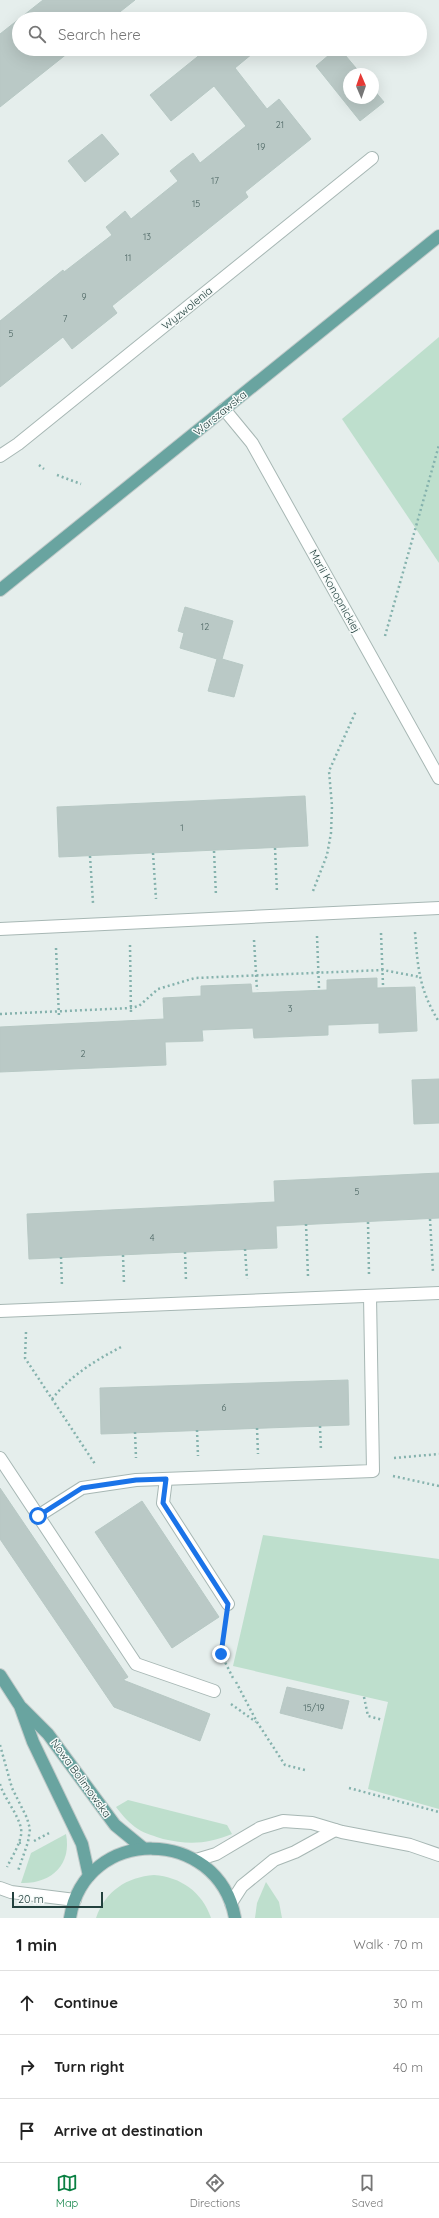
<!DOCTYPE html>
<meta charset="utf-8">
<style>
body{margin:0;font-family:Quicksand,sans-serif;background:#f6f6f6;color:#222}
.compass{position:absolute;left:343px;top:68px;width:36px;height:36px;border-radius:50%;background:#fff;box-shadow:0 4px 16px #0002;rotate:358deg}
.scale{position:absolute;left:12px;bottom:10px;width:91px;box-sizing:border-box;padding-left:4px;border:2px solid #23413e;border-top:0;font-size:11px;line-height:14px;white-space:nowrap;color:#23413e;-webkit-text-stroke:3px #f6faf9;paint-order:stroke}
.stop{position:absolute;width:12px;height:12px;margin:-9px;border:3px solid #1a73e8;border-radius:50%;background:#fff}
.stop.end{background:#1a73e8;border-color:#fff;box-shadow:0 1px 4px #0008}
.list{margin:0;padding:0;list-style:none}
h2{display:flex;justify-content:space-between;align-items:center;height:52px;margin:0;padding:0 16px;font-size:17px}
h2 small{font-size:13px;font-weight:400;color:#767676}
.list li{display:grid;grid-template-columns:26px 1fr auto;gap:12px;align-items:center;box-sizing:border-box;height:64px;padding:0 16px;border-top:1px solid #e0e0e0}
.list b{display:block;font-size:15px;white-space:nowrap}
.list em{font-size:13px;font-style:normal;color:#767676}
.icon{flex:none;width:22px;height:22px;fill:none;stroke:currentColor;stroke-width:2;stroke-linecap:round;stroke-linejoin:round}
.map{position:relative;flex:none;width:439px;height:1918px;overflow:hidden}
.search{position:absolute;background:#fff;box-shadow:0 4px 16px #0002;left:12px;right:12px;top:12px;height:44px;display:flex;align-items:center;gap:10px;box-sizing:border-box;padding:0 14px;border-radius:22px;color:#767676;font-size:15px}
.sheet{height:244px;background:#fff}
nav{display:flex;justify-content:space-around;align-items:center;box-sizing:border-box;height:56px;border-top:1px solid #e0e0e0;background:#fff;font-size:11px;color:#767676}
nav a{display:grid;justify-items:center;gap:2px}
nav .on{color:#0b8043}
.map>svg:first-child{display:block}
</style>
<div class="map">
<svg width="439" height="1918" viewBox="0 0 439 1918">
<rect width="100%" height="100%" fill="#e5eeec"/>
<!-- green -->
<g fill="#bedfcd">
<path d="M 439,337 L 439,563 L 342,419 Z"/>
<path d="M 263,1535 L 439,1559 L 439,1809 L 368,1789 L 388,1702 L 233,1666 Z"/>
<path d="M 128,1800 L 227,1825 L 232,1834 C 208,1844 189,1845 163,1839 C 155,1836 145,1834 138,1829 C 130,1824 122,1815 116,1807 Z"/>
<path d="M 66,1834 C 72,1865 51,1884 21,1883 L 31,1853 Z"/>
<path d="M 154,1875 C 181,1877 202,1892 211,1918 L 96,1918 C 105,1891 127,1877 154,1875 Z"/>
<path d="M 266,1882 L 279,1902 L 282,1918 L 255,1918 L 257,1903 Z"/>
</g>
<!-- building -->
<g fill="#bac9c6" stroke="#b7c8c4">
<path d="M 43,0 L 135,0 L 111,19 L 19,19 Z"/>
<path d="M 19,19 L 19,49 L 73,49 L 0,107 L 0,34 Z"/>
<path d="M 207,49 L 258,49 L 235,68 L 267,109 L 279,99 L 311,139 L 245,192 L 248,197 L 112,306 L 117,313 L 72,349 L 63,337 L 0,387 L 0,321 L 63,270 L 64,272 L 112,235 L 106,227 L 125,211 L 131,219 L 178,181 L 170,171 L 181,162 L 193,153 L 200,163 L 246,126 L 214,86 L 171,121 L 150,95 Z"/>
<path d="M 336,49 L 340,49 L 361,74 L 349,74 L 349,98 L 373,98 L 373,89 L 384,102 L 360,121 L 316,66 Z"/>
<path d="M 102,134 L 119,154 L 85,182 L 68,161 Z"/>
<path d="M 185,607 L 233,621 L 222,659 L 243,665 L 234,697 L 208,691 L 217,659 L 180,648 L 184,633 L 178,631 Z"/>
<path d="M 305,796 L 308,846 L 59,857 L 57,807 Z"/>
<path d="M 377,978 L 377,988 L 415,987 L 417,1031 L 379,1033 L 379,1023 L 328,1025 L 328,1035 L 254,1038 L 253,1028 L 202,1030 L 203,1041 L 165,1042 L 166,1065 L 0,1072 L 0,1027 L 164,1019 L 163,998 L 201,996 L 201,986 L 251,984 L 252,993 L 327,990 L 327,980 Z"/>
<path d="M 439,1079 L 439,1123 L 414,1124 L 412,1080 Z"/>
<path d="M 439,1173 L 439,1218 L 276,1226 L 277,1248 L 29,1259 L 27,1214 L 275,1202 L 274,1181 Z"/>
<path d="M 348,1380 L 349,1425 L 101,1434 L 100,1388 Z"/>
<path d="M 0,1488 L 128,1677 L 123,1680 L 210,1714 L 200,1741 L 114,1707 L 0,1539 Z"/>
<path d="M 142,1501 L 219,1617 L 172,1648 L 95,1532 Z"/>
<path d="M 287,1687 L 349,1701 L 342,1729 L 280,1713 Z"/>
</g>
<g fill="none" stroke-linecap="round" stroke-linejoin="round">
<defs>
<g id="lane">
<path d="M 0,929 L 439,908"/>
<path d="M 0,1311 L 439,1293"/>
<path d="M 0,1458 L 136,1664 L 214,1691"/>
<path d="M 166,1479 L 163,1503 L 228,1604"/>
<path d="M 38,1516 L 82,1488 L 136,1480 L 373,1471 L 370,1296"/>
</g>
<g id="street">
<path d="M 224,409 L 252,443 L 439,778"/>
<path d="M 0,456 L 18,444 L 372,158"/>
<path d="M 196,1860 L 216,1854 L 260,1828 L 283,1821 L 312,1823 L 342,1832 L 410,1845 L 439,1855"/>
<path d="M 0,1888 L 11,1892 L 75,1900"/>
<path d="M 231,1903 L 242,1886 L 274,1860 L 295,1852 L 335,1830"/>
</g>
<g id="primary">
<path d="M 0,590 L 439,236"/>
<path d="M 0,1675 L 20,1706 L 33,1742 L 82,1844 L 89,1876"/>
<path d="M 22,1708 L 48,1734 L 115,1825 L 143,1848"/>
<path d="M 70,1918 C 85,1825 218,1826 235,1918"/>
</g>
</defs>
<!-- lane casing -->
<use href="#lane" stroke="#a7b7b4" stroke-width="14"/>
<!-- street casing -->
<use href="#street" stroke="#a7b7b4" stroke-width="14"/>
<!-- primary casing -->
<use href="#primary" stroke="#c1cac9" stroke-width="14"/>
<!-- path -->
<g stroke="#85b2ad" stroke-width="2.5" stroke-dasharray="2 3" stroke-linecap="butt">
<path d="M 39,465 L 44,469"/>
<path d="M 57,475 L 81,484"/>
<path d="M 385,636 L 439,445"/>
<path d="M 275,848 L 277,893"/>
<path d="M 214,851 L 216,896"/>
<path d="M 153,853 L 156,899"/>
<path d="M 90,856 L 93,903"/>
<path d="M 313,891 L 327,855 L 331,833 L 332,806 L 329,771 L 356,711"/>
<path d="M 415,932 C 418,969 419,989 439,1022"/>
<path d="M 381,933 L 383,985"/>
<path d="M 317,936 L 319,988"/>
<path d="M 254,940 L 257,990"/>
<path d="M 130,945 L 131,1014"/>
<path d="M 56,948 L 59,1017"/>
<path d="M 0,1014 L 131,1008 L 139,1006 L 158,989 L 195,978 L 383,970 L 420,977"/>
<path d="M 430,1219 L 433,1272"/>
<path d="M 368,1222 L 369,1275"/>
<path d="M 306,1224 L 308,1276"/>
<path d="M 245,1249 L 247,1279"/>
<path d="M 185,1252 L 186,1281"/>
<path d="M 123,1255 L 124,1284"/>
<path d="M 61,1257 L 62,1287"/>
<path d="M 26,1332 L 25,1358 L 95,1464"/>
<path d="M 52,1399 C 71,1375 96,1360 123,1346"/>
<path d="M 320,1426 L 321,1451"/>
<path d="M 257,1428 L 258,1454"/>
<path d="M 197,1430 L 198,1456"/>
<path d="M 135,1432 L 136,1458"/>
<path d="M 394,1458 L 439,1454"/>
<path d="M 393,1476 L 439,1486"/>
<path d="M 225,1624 L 221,1654 L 233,1678"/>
<path d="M 236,1682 L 257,1722 L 285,1765 L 305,1770"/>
<path d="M 364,1697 L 368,1716 L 383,1720"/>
<path d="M 231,1704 L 256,1722"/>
<path d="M 0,1745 L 12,1788 L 27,1818 L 30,1829 L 28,1842 L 18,1871"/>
<path d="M 0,1784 C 4,1799 24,1821 21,1835 C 19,1846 12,1857 7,1867"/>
<path d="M 349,1788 L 439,1812"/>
<path d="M 34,1841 L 51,1832"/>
<path d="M 19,1843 L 23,1842"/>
</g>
<!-- lane -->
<use href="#lane" stroke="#fff" stroke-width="12"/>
<!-- street -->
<use href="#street" stroke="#fff" stroke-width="12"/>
<!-- primary -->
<use href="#primary" stroke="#69a4a0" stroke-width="12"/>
</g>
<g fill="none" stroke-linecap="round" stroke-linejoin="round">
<!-- route -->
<path stroke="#1a73e8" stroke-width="5" d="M 38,1516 L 82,1488 L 136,1480 L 166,1479 L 163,1503 L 228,1604 L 221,1654"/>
</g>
<g text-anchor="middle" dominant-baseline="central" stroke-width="3" stroke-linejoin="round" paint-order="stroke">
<!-- number labels -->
<g font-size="9" fill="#496360">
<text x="280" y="124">21</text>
<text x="261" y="146">19</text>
<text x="215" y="180">17</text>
<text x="196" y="203">15</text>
<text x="147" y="236">13</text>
<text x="128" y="257">11</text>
<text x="84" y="296">9</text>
<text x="65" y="318">7</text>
<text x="11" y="333">5</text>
<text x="205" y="626">12</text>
<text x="182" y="827">1</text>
<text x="290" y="1008">3</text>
<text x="83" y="1053">2</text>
<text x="357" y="1191">5</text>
<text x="152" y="1237">4</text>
<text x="224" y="1407">6</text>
<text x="314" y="1707">15/19</text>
</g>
<!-- street labels -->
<g font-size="11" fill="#23413e" stroke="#f6faf9">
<text transform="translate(187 308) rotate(-39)">Wyzwolenia</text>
<text transform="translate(220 413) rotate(-39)">Warszawska</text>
<text transform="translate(335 591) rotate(61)">Marii Konopnickiej</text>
<text transform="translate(81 1778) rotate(54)">Nowa Bolimowska</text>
</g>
</g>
</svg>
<svg class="compass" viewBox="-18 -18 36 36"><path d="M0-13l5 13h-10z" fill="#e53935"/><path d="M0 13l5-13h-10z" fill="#767676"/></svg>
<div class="scale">20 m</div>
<div class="stop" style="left:38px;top:1516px"></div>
<div class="stop end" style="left:221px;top:1654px"></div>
<div class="search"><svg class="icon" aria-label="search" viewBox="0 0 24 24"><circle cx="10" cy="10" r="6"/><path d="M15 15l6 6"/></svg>Search here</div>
</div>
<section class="sheet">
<h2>1 min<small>Walk · 70 m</small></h2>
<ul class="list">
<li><svg class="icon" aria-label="ahead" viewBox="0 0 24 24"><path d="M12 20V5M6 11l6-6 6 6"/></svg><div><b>Continue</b></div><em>30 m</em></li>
<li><svg class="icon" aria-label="right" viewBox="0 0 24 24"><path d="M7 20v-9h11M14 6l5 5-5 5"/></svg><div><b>Turn right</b></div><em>40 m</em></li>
<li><svg class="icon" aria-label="arrive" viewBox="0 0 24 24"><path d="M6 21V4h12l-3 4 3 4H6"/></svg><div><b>Arrive at destination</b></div></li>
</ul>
</section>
<nav>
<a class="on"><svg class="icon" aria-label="map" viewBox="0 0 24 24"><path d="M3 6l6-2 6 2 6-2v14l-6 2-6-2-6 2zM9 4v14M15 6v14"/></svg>Map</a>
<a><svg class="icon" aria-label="directions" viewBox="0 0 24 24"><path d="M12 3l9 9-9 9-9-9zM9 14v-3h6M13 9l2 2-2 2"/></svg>Directions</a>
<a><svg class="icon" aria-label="saved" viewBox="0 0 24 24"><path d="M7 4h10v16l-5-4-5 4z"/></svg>Saved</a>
</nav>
